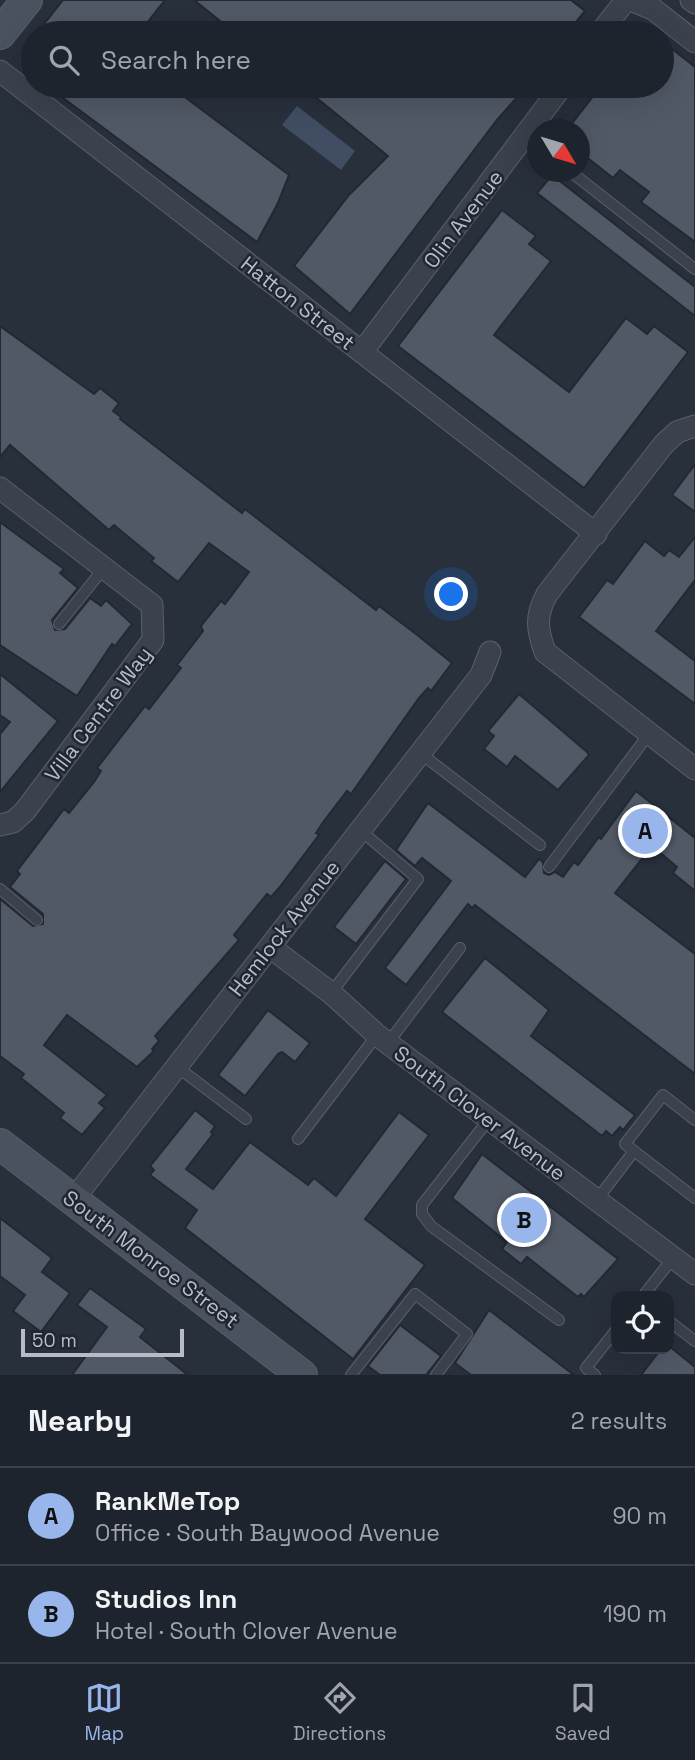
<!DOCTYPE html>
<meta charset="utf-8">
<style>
body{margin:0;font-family:"Space Grotesk",sans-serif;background:#262c35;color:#f1f3f6}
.controls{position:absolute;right:21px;bottom:21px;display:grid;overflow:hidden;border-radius:14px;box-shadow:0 7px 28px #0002}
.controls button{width:63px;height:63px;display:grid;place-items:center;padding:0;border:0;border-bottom:2px solid #3c4149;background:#1e242d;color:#f1f3f6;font:35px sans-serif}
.compass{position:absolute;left:527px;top:119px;width:63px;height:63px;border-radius:50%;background:#1e242d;box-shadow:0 7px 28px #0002;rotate:128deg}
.scale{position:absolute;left:21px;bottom:18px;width:163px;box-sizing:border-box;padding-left:7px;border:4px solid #b7bdc8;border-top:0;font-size:19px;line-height:24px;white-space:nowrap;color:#b7bdc8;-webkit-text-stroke:5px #202732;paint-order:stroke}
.you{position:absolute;left:452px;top:595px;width:24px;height:24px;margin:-18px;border:5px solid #fff;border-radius:50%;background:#1a73e8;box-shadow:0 0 0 10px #1a73e833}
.badge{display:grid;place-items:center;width:46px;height:46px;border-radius:50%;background:#98b5ec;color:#111;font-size:23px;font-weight:700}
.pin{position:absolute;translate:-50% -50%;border:4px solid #fff;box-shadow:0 2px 7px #0006}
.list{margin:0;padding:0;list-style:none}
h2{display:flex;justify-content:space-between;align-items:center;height:91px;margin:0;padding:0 28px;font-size:30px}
h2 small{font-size:23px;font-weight:400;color:#a1a4aa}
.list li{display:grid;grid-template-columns:46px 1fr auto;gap:21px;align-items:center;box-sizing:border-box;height:98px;padding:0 28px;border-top:2px solid #3c4149}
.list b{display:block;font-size:26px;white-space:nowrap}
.list p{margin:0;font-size:23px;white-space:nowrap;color:#a1a4aa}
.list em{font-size:23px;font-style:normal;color:#a1a4aa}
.icon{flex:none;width:38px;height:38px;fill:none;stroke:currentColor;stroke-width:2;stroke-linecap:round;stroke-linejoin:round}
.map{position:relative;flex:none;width:695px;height:1375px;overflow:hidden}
.search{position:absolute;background:#1e242d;box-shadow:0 7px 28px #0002;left:21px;right:21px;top:21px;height:77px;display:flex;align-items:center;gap:18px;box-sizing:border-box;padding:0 24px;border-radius:38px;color:#a1a4aa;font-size:26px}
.sheet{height:287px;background:#1e242d}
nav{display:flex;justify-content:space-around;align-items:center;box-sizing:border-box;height:98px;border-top:2px solid #3c4149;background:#1e242d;font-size:19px;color:#a1a4aa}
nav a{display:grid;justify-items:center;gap:4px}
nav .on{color:#98b5ec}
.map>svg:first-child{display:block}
</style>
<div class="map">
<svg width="695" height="1375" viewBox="0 0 695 1375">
<rect width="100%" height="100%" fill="#28303c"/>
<!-- water -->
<path fill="#404d63" d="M 297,106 L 355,151 L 341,170 L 282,125 Z"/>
<!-- building -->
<g fill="#515967" stroke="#222934" stroke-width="2">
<path d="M 63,0 L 165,0 L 139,33 L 37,33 Z"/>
<path d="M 194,0 L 571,0 L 585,11 L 567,33 L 235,33 Z"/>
<path d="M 662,41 L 695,67 L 695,242 L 641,202 L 649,192 L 620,170 L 613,178 L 579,151 L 579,130 L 567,130 L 601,86 L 662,86 Z"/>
<path d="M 47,86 L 170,86 L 289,175 L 277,205 L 257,242 Z"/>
<path d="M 302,86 L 527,86 L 497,120 L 350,314 L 294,266 L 349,195 L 388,156 Z"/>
<path d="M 552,175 L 695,287 L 695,316 L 537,193 Z"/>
<path d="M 502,210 L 536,236 L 529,244 L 551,261 L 494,335 L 569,392 L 626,318 L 647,334 L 654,326 L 688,352 L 584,488 L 398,346 Z"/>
<path d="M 0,326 L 94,394 L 100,388 L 119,403 L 113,411 L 121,417 L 120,419 L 242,513 L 245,509 L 376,610 L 379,606 L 416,634 L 452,663 L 431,691 L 428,688 L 419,698 L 351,794 L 347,791 L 324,821 L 316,833 L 319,835 L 279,888 L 271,897 L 267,894 L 242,925 L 234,935 L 239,940 L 155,1036 L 159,1041 L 152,1049 L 154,1051 L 137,1067 L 67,1015 L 44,1045 L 107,1095 L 99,1103 L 105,1108 L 82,1135 L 60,1118 L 64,1113 L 21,1078 L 24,1074 L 0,1056 L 0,899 L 33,926 L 43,924 L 43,914 L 10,887 L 20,874 L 17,871 L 64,809 L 69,813 L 94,782 L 101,771 L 97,768 L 145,706 L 149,709 L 181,668 L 177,665 L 203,631 L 201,626 L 221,601 L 225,604 L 249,572 L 209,543 L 178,582 L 151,561 L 154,558 L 114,525 L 109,530 L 10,445 L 0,457 Z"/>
<path d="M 695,464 L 695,512 L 672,495 Z"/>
<path d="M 0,522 L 64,569 L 60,573 L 78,588 L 52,620 L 55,630 L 65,629 L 90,598 L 101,606 L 106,600 L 132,624 L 115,646 L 112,644 L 77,696 L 0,645 Z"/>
<path d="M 695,537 L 695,580 L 656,631 L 695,661 L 695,704 L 579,617 L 607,580 L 613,584 L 645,541 L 664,556 L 669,550 L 679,557 Z"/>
<path d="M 0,674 L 58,721 L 0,792 L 0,734 L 10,722 L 0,715 Z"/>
<path d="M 519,694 L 587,752 L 589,755 L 558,790 L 515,756 L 507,767 L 484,749 L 494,736 L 488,731 Z"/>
<path d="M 636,791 L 695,838 L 695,891 L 673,873 L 677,867 L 652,846 L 615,893 L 695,954 L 695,1074 L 475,905 L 472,908 L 468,904 L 406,985 L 385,968 L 451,881 L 422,858 L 415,866 L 396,850 L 428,803 L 525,877 L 539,859 L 543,862 L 544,873 L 549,875 L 555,872 L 563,877 L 574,862 L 578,865 L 599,837 L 601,839 Z"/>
<path d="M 385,861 L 406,879 L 356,944 L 334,927 Z"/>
<path d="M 485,958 L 549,1010 L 531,1036 L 635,1115 L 623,1130 L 620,1127 L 612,1136 L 606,1131 L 602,1136 L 442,1012 Z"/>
<path d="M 268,1010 L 310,1043 L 295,1062 L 282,1052 L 278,1054 L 245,1096 L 218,1075 Z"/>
<path d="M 195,1110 L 215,1126 L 211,1132 L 213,1134 L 186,1169 L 213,1189 L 250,1142 L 308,1185 L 314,1178 L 336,1196 L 399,1112 L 429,1135 L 365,1219 L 425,1265 L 353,1359 L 185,1228 L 197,1210 L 150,1175 L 154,1170 L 150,1166 Z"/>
<path d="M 482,1154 L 618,1259 L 584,1297 L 581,1294 L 578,1297 L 527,1257 L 521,1264 L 502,1249 L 507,1242 L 452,1198 Z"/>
<path d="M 0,1218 L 52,1258 L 42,1272 L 70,1293 L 41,1332 L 13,1311 L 25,1295 L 0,1276 Z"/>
<path d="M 90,1288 L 146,1329 L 140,1337 L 188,1375 L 72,1375 L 107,1327 L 77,1305 Z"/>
<path d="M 489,1310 L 574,1375 L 471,1375 L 455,1363 Z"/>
<path d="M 400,1325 L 441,1356 L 426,1375 L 380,1375 L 368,1366 Z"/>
<path d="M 669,1346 L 695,1367 L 695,1375 L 641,1375 L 661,1349 Z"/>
</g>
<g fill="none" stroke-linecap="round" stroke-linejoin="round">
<defs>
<g id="lane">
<path d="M 526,137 L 538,146"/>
<path d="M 571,172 L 695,269"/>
<path d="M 59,624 L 104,568"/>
<path d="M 420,753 L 540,845"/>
<path d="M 549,867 L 649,734"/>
<path d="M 0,889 L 37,920"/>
<path d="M 331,993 L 418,879 L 360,830"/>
<path d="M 388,1043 L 460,948"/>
<path d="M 176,1066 L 246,1119"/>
<path d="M 489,1119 L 422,1205 L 422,1214 L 431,1226 L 559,1320"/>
<path d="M 695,1120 L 663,1095 L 625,1144 L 695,1198"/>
<path d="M 298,1139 L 377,1035"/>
<path d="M 596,1201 L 634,1151"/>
<path d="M 643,1296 L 673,1258"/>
<path d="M 669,1321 L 695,1341"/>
<path d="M 351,1375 L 415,1294 L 467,1334 L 436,1375"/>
<path d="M 595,1375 L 586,1368 L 616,1330"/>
</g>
<g id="street">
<path d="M 631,0 L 653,9 L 695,42"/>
<path d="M 691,0 L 695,3"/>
<path d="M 600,33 L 626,0"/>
<path d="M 0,71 L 596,534"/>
<path d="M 362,352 L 562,86"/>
<path d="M 695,426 L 677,432 L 664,444 L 547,594 C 535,616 537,629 545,652 L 695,769"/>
<path d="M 0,488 L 152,605 L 153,640 L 25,811 L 13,822 L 0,825"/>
<path d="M 270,947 L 331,993 L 377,1035 L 695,1274"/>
<path d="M 73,1200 L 481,675 L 490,652"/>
</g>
<g id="secondary">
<path d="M 0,34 L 27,0"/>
<path d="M 0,1144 L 302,1375"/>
</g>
</defs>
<!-- lane casing -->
<use href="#lane" stroke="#59606b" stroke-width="12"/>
<!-- street casing -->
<use href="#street" stroke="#59606b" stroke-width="23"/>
<!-- secondary casing -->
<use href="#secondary" stroke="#59606b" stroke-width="32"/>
<!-- lane -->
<use href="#lane" stroke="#3b424d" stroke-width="10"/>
<!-- street -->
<use href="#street" stroke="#3b424d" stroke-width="21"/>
<!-- secondary -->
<use href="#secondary" stroke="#4a515f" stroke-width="30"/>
</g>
<g text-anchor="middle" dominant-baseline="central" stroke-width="5" stroke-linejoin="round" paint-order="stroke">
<!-- street labels -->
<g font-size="21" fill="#b7bdc8" stroke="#202732">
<text transform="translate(463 219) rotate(-53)">Olin Avenue</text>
<text transform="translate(298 303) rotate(38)">Hatton Street</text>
<text transform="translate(98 714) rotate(-53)">Villa Centre Way</text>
<text transform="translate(284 928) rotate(-52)">Hemlock Avenue</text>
<text transform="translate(480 1113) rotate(37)">South Clover Avenue</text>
<text transform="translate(151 1259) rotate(37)">South Monroe Street</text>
</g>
</g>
</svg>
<div class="controls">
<button><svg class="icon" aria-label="locate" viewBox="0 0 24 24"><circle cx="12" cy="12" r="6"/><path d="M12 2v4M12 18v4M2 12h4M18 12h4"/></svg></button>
</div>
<svg class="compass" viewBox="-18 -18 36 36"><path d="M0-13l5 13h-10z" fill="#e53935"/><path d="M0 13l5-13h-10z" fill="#a1a4aa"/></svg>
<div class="scale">50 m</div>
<div class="you"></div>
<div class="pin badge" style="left:645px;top:831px">A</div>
<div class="pin badge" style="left:524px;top:1220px">B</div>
<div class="search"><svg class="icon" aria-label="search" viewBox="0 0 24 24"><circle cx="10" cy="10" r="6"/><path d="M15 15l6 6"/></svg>Search here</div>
</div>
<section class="sheet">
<h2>Nearby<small>2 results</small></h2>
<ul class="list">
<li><span class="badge">A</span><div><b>RankMeTop</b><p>Office · South Baywood Avenue</p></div><em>90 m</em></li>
<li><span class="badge">B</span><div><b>Studios Inn</b><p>Hotel · South Clover Avenue</p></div><em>190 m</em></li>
</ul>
</section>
<nav>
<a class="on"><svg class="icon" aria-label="map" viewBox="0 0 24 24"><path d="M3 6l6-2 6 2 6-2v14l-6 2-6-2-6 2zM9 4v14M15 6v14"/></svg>Map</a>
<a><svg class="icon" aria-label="directions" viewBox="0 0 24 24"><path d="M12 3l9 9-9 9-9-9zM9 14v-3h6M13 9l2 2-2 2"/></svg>Directions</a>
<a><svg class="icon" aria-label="saved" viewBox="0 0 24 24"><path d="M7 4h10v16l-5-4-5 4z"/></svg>Saved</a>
</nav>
